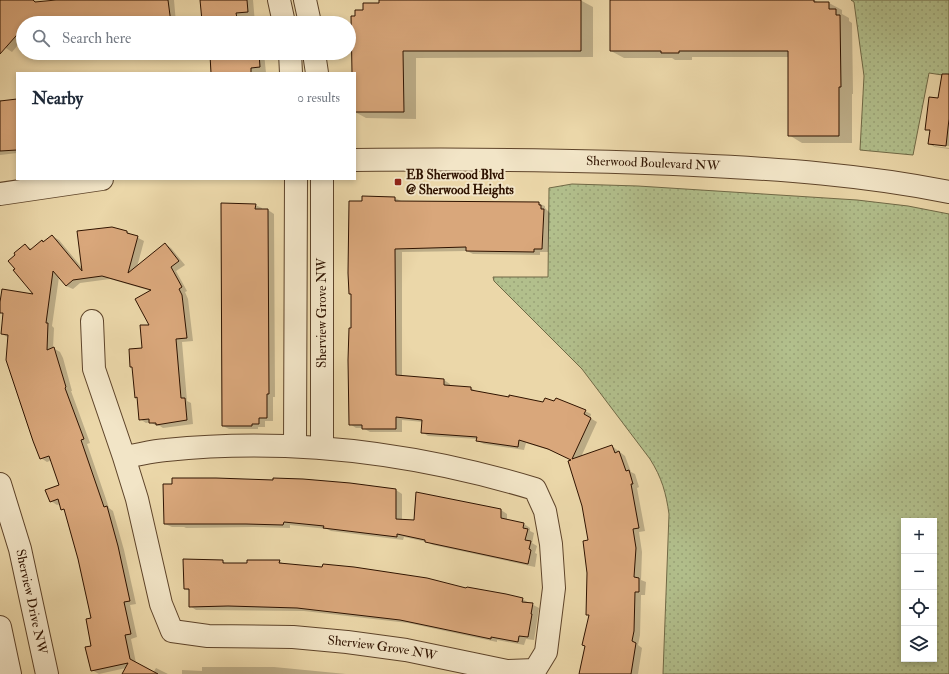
<!DOCTYPE html>
<meta charset="utf-8">
<style>
body{margin:0;font-family:"IM FELL Double Pica",serif;background:#f2f2f3;color:#1f2937}
.controls{position:absolute;right:12px;bottom:12px;display:grid;overflow:hidden;border-radius:0px;box-shadow:0 2px 6px #0003}
.controls button{width:36px;height:36px;display:grid;place-items:center;padding:0;border:0;border-bottom:1px solid #e0e1e3;background:#fff;color:#1f2937;font:20px sans-serif}
.list{margin:0;padding:0;list-style:none}
h2{display:flex;justify-content:space-between;align-items:center;height:52px;margin:0;padding:0 16px;font-size:17px}
h2 small{font-size:13px;font-weight:400;color:#747a83}
.icon{flex:none;width:22px;height:22px;fill:none;stroke:currentColor;stroke-width:2;stroke-linecap:round;stroke-linejoin:round}
.map{position:relative;flex:none;width:949px;height:674px;overflow:hidden}
.search{position:absolute;background:#fff;box-shadow:0 2px 6px #0003;left:16px;top:16px;width:340px;height:44px;display:flex;align-items:center;gap:10px;box-sizing:border-box;padding:0 14px;border-radius:22px;color:#747a83;font-size:15px}
.panel{position:absolute;background:#fff;box-shadow:0 2px 6px #0003;left:16px;top:72px;width:340px;height:108px;border-radius:0px}
.map>svg:first-child{display:block}
</style>
<div class="map">
<svg width="949" height="674" viewBox="0 0 949 674">
<defs>
<pattern id="park-dots" width="8" height="8" patternUnits="userSpaceOnUse"><rect width="8" height="8" fill="#b2bf8c"/><path d="M2 2h.1M6 6h.1" fill="none" stroke="#99a377" stroke-width="1.8" stroke-linecap="round"/></pattern>
</defs>
<rect width="100%" height="100%" fill="#ebd7a9"/>
<filter id="stains"><feTurbulence type="fractalNoise" baseFrequency=".005" numOctaves="4"/><feColorMatrix values="0 0 0 0 .2 0 0 0 0 .09 0 0 0 0 .02 0 0 0 .5 -.17"/></filter>
<radialGradient id="worn" r=".72"><stop offset=".6" stop-color="#630" stop-opacity="0"/><stop offset="1" stop-color="#630" stop-opacity=".3"/></radialGradient>
<!-- park -->
<g fill="url(#park-dots)" stroke="#706946" fill-rule="evenodd">
<path d="M 851,0 L 949,0 L 949,76 L 929,73 L 913,155 L 860,150 L 864,76 L 854,2 Z"/>
<path d="M 572,184 L 638,186 L 857,200 L 908,206 L 949,214 L 949,674 L 663,674 L 669,514 C 666,493 662,478 650,459 L 582,369 L 494,281 L 493,277 L 548,277 L 549,188 ZM 904,521 L 934,521 L 934,659 L 904,659 Z"/>
</g>
<!-- shadow -->
<g fill="#0003">
<path d="M 0,0 L 34,0 L 37,3 L 62,0 L 174,0 L 176,23 L 23,23 L 23,39 L 12,52 L 0,44 Z"/>
<path d="M 201,0 L 253,0 L 255,23 L 208,23 L 203,20 Z"/>
<path d="M 396,0 L 580,0 L 593,7 L 593,57 L 416,58 L 416,119 L 366,118 L 355,112 L 355,73 L 353,73 L 357,17 L 364,11 L 380,4 Z"/>
<path d="M 611,0 L 814,0 L 819,3 L 829,3 L 842,10 L 842,14 L 849,18 L 849,21 L 852,23 L 853,94 L 852,94 L 852,143 L 802,143 L 789,135 L 789,57 L 692,57 L 692,60 L 675,60 L 672,58 L 624,58 L 611,51 Z"/>
<path d="M 54,53 L 71,53 L 71,55 L 59,56 Z"/>
<path d="M 211,53 L 264,53 L 266,73 L 211,73 L 210,63 L 211,63 Z"/>
<path d="M 949,97 L 949,146 L 934,144 L 934,146 L 949,148 L 949,149 L 935,147 L 929,144 L 930,131 L 926,129 L 939,99 Z"/>
<path d="M 0,100 L 4,101 L 17,100 L 17,153 L 0,155 Z"/>
<path d="M 363,197 L 395,198 L 401,201 L 538,203 L 545,206 L 545,208 L 550,213 L 548,252 L 540,252 L 540,255 L 473,254 L 467,251 L 402,252 L 402,376 L 444,380 L 450,384 L 450,387 L 471,388 L 477,392 L 585,411 L 591,414 L 590,418 L 597,422 L 581,457 L 612,446 L 625,456 L 631,472 L 635,474 L 639,487 L 637,488 L 645,531 L 639,532 L 642,552 L 641,580 L 646,582 L 645,595 L 641,595 L 640,635 L 638,645 L 642,648 L 638,674 L 580,674 L 586,646 L 590,616 L 587,614 L 589,541 L 583,505 L 573,460 L 556,452 L 526,443 L 524,450 L 484,444 L 478,441 L 478,439 L 428,436 L 422,432 L 423,422 L 402,420 L 402,432 L 370,432 L 363,428 L 356,428 L 350,424 L 352,329 Z"/>
<path d="M 255,205 L 262,208 L 262,210 L 268,210 L 274,214 L 275,397 L 273,397 L 273,421 L 265,421 L 265,427 L 258,427 L 258,429 L 229,429 L 223,426 Z"/>
<path d="M 112,228 L 127,232 L 144,241 L 137,267 L 165,244 L 171,248 L 185,265 L 176,271 L 187,291 L 185,292 L 188,299 L 193,341 L 182,342 L 187,401 L 191,403 L 193,424 L 163,428 L 160,426 L 157,426 L 150,422 L 146,423 L 140,419 L 138,398 L 136,397 L 143,349 L 151,325 L 151,291 L 110,279 L 80,283 L 73,289 L 66,286 L 59,277 L 52,326 L 54,328 L 53,348 L 60,352 L 63,358 L 72,391 L 71,391 L 90,443 L 87,444 L 109,508 L 113,511 L 124,550 L 136,604 L 130,605 L 137,637 L 131,639 L 136,663 L 153,673 L 156,668 L 168,674 L 123,674 L 126,668 L 99,674 L 92,670 L 92,619 L 79,559 L 66,511 L 62,509 L 61,504 L 57,505 L 51,501 L 60,486 L 52,460 L 47,462 L 41,458 L 9,338 L 2,334 L 3,314 L 0,312 L 0,310 L 35,295 L 25,245 L 32,249 L 44,243 L 52,236 L 59,240 L 83,269 Z"/>
<path d="M 396,490 L 402,494 L 402,520 L 415,521 L 501,510 L 507,514 L 507,521 L 524,524 L 530,528 L 530,531 L 534,533 L 532,543 L 537,546 L 535,553 L 537,554 L 535,567 L 433,545 L 427,542 L 404,537 L 403,540 L 331,531 L 327,529 L 290,525 L 290,528 L 253,527 L 186,528 L 184,527 L 172,527 L 165,524 Z"/>
<path d="M 222,561 L 227,564 L 248,564 L 279,561 L 286,565 L 447,585 L 522,599 L 539,608 L 534,640 L 526,639 L 524,645 L 497,640 L 497,642 L 408,623 L 304,611 L 196,610 L 190,606 L 190,591 L 185,589 Z"/>
<path d="M 202,667 L 274,667 L 346,674 L 182,674 L 182,670 L 202,671 Z"/>
</g>
<!-- building -->
<g fill="#d9a77b" stroke="#2f1300">
<path d="M 0,0 L 33,0 L 35,2 L 56,0 L 168,0 L 171,23 L 23,23 L 23,28 L 0,54 Z"/>
<path d="M 200,0 L 247,0 L 248,12 L 236,13 L 237,18 L 202,21 Z"/>
<path d="M 379,0 L 581,0 L 581,51 L 403,51 L 404,112 L 355,112 L 355,73 L 352,73 L 351,16 L 355,16 L 355,10 L 363,10 L 363,3 L 379,3 Z"/>
<path d="M 610,0 L 814,0 L 814,2 L 829,2 L 829,9 L 836,9 L 836,15 L 840,15 L 841,87 L 839,87 L 839,136 L 788,136 L 788,51 L 679,51 L 679,53 L 661,53 L 661,51 L 610,51 Z"/>
<path d="M 240,53 L 259,53 L 260,67 L 251,68 L 251,73 L 211,73 L 210,55 Z"/>
<path d="M 942,74 L 949,74 L 949,119 L 946,146 L 928,144 L 930,130 L 925,130 L 929,97 L 938,98 Z"/>
<path d="M 17,99 L 17,150 L 0,151 L 0,101 Z"/>
<path d="M 362,196 L 395,197 L 395,201 L 539,202 L 539,205 L 541,205 L 541,209 L 544,209 L 542,249 L 534,249 L 534,252 L 466,251 L 466,247 L 395,249 L 396,375 L 444,379 L 444,385 L 471,387 L 471,390 L 509,397 L 509,395 L 543,402 L 545,398 L 554,401 L 556,398 L 586,410 L 584,414 L 591,418 L 572,459 L 612,445 L 615,453 L 619,451 L 626,471 L 629,470 L 633,484 L 631,484 L 639,528 L 633,529 L 636,548 L 634,577 L 639,578 L 639,592 L 635,592 L 634,631 L 632,641 L 636,643 L 631,674 L 579,674 L 585,646 L 582,645 L 589,615 L 586,615 L 587,573 L 583,541 L 588,540 L 582,506 L 568,461 L 571,460 L 548,449 L 519,440 L 518,447 L 476,441 L 477,437 L 421,433 L 422,420 L 396,417 L 396,429 L 362,429 L 362,425 L 349,425 L 348,360 L 349,328 L 351,328 L 351,294 L 349,294 L 348,273 L 349,201 L 362,201 Z"/>
<path d="M 221,203 L 256,204 L 255,209 L 268,209 L 269,394 L 267,394 L 267,418 L 259,418 L 259,424 L 252,424 L 252,426 L 222,426 Z"/>
<path d="M 112,227 L 127,231 L 127,233 L 138,236 L 128,273 L 165,243 L 179,261 L 171,267 L 182,287 L 179,289 L 182,295 L 187,338 L 176,339 L 181,398 L 185,398 L 187,420 L 156,425 L 156,423 L 149,423 L 149,419 L 139,420 L 137,397 L 135,398 L 132,367 L 130,367 L 129,349 L 142,348 L 140,325 L 149,325 L 135,299 L 151,290 L 102,276 L 73,280 L 66,286 L 53,271 L 46,323 L 48,323 L 47,350 L 54,347 L 56,354 L 66,387 L 65,388 L 84,439 L 81,440 L 104,507 L 107,506 L 118,546 L 130,601 L 124,602 L 131,634 L 125,635 L 130,659 L 158,674 L 122,674 L 128,663 L 91,671 L 85,647 L 91,646 L 86,619 L 91,618 L 78,559 L 64,509 L 61,510 L 58,499 L 50,502 L 45,490 L 59,485 L 49,456 L 40,459 L 33,441 L 6,360 L 8,335 L 1,334 L 3,313 L 0,313 L 0,302 L 2,289 L 33,294 L 13,270 L 15,269 L 8,261 L 15,255 L 14,253 L 25,244 L 30,250 L 42,240 L 43,242 L 52,235 L 82,271 L 77,231 Z"/>
<path d="M 172,478 L 216,478 L 273,480 L 273,478 L 303,479 L 350,483 L 396,489 L 396,519 L 414,520 L 416,492 L 501,509 L 501,518 L 524,523 L 523,528 L 528,529 L 525,540 L 531,541 L 529,549 L 531,550 L 528,564 L 425,542 L 425,540 L 397,534 L 397,537 L 323,528 L 324,526 L 284,522 L 283,525 L 246,524 L 164,524 L 163,484 L 172,484 Z"/>
<path d="M 183,559 L 223,560 L 223,563 L 247,563 L 247,560 L 280,560 L 279,563 L 290,564 L 322,567 L 323,564 L 354,567 L 427,578 L 466,588 L 467,587 L 506,594 L 523,598 L 522,602 L 533,603 L 531,614 L 532,614 L 528,637 L 519,636 L 518,642 L 491,637 L 491,639 L 400,620 L 297,608 L 228,606 L 189,607 L 189,589 L 184,589 Z"/>
</g>
<g fill="none" stroke-linecap="round" stroke-linejoin="round">
<defs>
<g id="minor">
<path d="M 279,0 L 284,23"/>
<path d="M 305,0 L 310,23"/>
<path d="M 290,53 L 291,73"/>
<path d="M 314,53 L 317,73"/>
<path id="s1" d="M 355,160 C 468,159 581,159 694,165 C 779,169 865,175 949,192"/>
<path d="M 322,179 L 322,448"/>
<path d="M 0,194 L 102,179"/>
<path id="s2" d="M 92,321 L 94,369 L 124,457 L 137,499 L 161,604 L 172,631 L 208,636 L 293,637 L 347,642 L 406,650 L 507,671 L 535,670 L 546,652 L 554,588 L 551,544 L 545,511 L 535,489 C 416,453 291,437 166,450 C 152,451 138,455 124,457"/>
<path d="M 295,446 L 296,179"/>
<path id="s3" d="M 0,484 L 20,549 L 47,674"/>
<path d="M 0,627 L 10,674"/>
</g>
</defs>
<!-- minor casing -->
<use href="#minor" stroke="#5e442a" stroke-width="24"/>
<!-- minor -->
<use href="#minor" stroke="#f2e5c7" stroke-width="22"/>
</g>
<!-- markers -->
<rect fill="#8f2418" stroke="#f2e5c7" stroke-width="1.5" x="394" y="178" width="8" height="8" rx="2"/>
<g text-anchor="middle" dominant-baseline="central" stroke-width="4" stroke-linejoin="round" paint-order="stroke">
<!-- street labels -->
<g font-size="13" fill="#2f1300" stroke="#f2e5c7">
<text stroke="none"><textPath href="#s1" startOffset="298">Sherwood Boulevard NW</textPath></text>
<text transform="translate(322 313) rotate(-90)">Sherview Grove NW</text>
<text stroke="none"><textPath href="#s3" startOffset="122">Sherview Drive NW</textPath></text>
<text stroke="none"><textPath href="#s2" startOffset="533">Sherview Grove NW</textPath></text>
</g>
<!-- poi labels -->
<g font-size="13" font-weight="bold" fill="#2f1300" stroke="#f2e5c7" text-anchor="start">
<text x="406" y="175">EB Sherwood Blvd<tspan x="406" dy="15">@ Sherwood Heights</tspan></text>
</g>
</g>
<rect width="100%" height="100%" filter="url(#stains)"/>
<rect width="100%" height="100%" fill="url(#worn)"/>
</svg>
<div class="controls">
<button>+</button>
<button>−</button>
<button><svg class="icon" aria-label="locate" viewBox="0 0 24 24"><circle cx="12" cy="12" r="6"/><path d="M12 2v4M12 18v4M2 12h4M18 12h4"/></svg></button>
<button><svg class="icon" aria-label="layers" viewBox="0 0 24 24"><path d="M12 4l9 5-9 5-9-5zM3 14l9 5 9-5"/></svg></button>
</div>
<div class="search"><svg class="icon" aria-label="search" viewBox="0 0 24 24"><circle cx="10" cy="10" r="6"/><path d="M15 15l6 6"/></svg>Search here</div>
<section class="panel">
<h2>Nearby<small>0 results</small></h2>
<ul class="list">
</ul>
</section>
</div>
